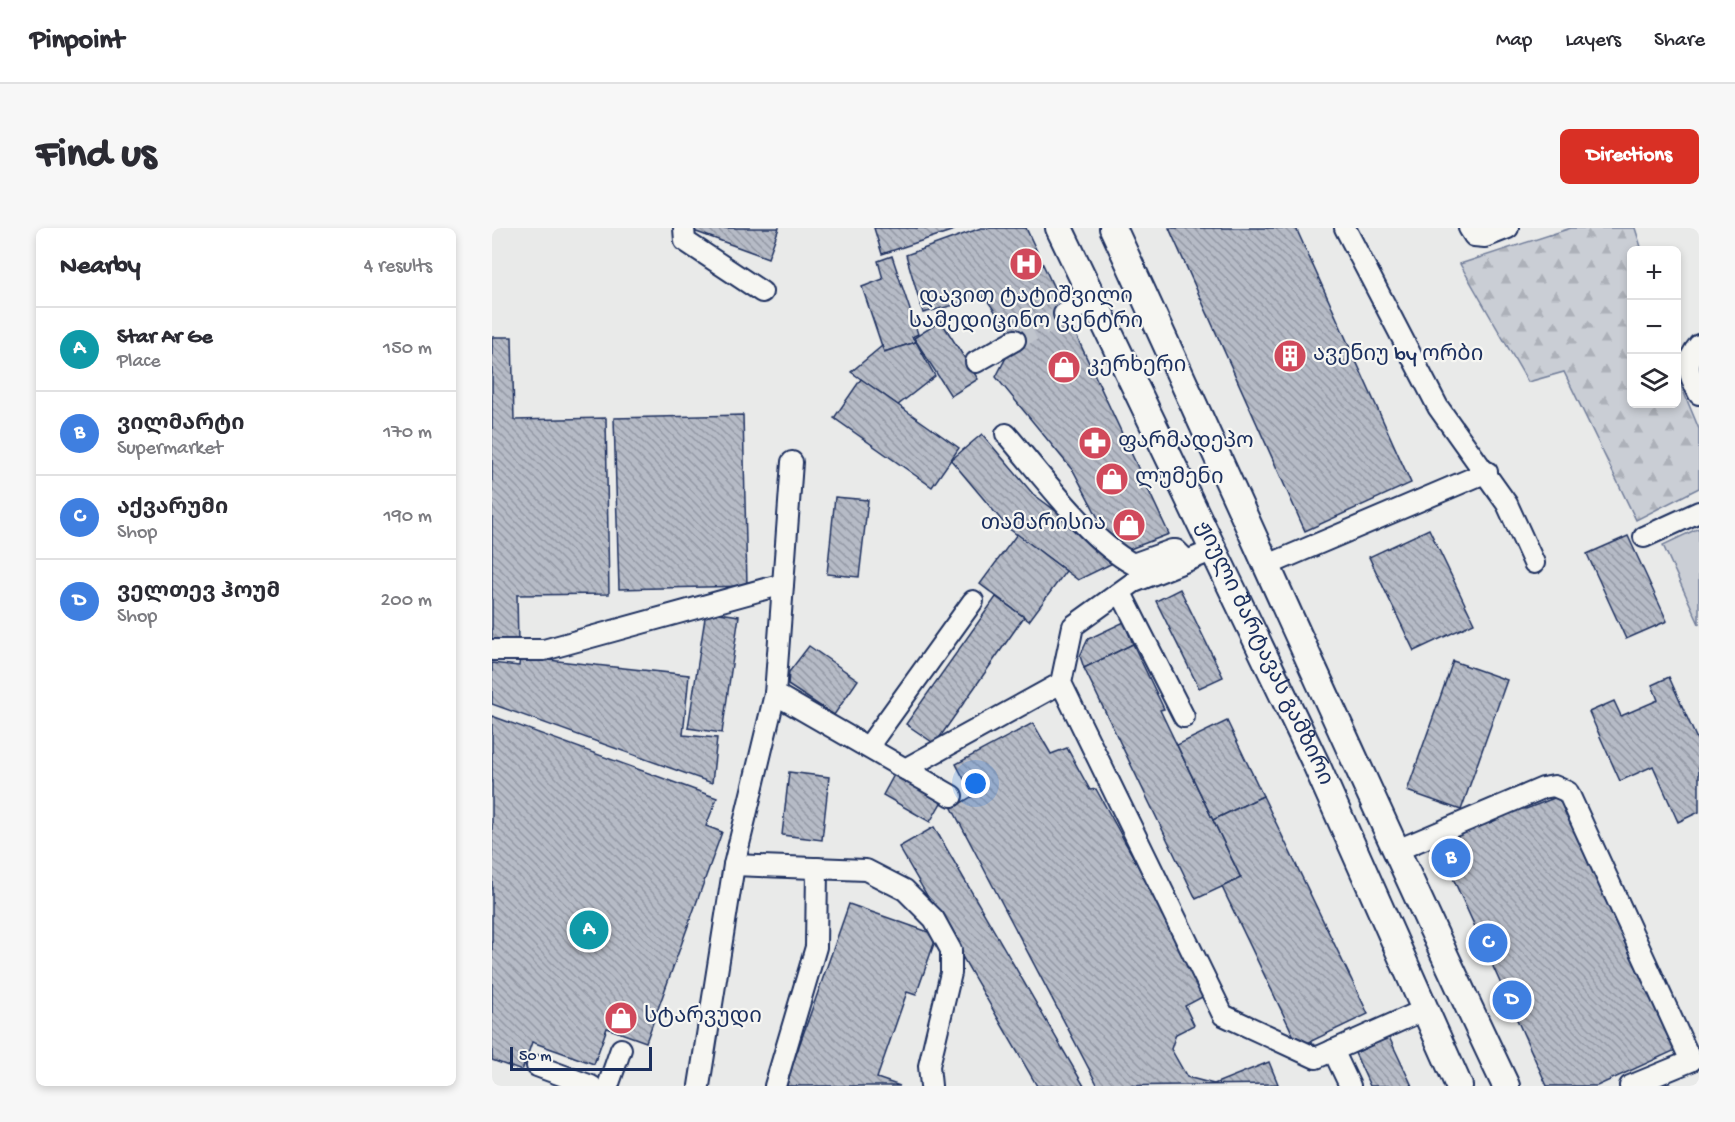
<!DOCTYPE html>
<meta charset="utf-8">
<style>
body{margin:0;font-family:"Gochi Hand","Noto Sans Georgian",sans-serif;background:#f7f7f7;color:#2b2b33}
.controls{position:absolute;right:18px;top:18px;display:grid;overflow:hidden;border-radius:9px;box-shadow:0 3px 9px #0003}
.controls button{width:54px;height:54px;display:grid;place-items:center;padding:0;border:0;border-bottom:2px solid #e1e1e2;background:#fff;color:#2b2b33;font:30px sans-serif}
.scale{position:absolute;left:18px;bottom:15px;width:142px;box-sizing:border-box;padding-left:6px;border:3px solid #1b2f5e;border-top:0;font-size:16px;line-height:21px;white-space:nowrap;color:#1b2f5e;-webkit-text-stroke:4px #f6f6f2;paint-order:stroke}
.you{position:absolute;left:484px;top:556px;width:21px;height:21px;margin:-15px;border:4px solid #fff;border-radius:50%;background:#1a73e8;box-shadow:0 0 0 9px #1a73e833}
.badge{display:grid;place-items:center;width:39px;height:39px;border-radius:50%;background:#d93025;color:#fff;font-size:20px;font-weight:700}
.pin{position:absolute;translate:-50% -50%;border:3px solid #fff;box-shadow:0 2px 6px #0006}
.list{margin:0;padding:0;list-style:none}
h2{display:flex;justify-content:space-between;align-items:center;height:78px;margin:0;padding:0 24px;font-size:26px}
h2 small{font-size:20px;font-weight:400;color:#7c7c81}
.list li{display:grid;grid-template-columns:39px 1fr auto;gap:18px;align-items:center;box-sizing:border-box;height:84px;padding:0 24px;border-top:2px solid #e1e1e2}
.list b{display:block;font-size:22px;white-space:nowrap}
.list p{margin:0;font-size:20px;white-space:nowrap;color:#7c7c81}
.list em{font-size:20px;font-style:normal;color:#7c7c81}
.icon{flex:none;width:33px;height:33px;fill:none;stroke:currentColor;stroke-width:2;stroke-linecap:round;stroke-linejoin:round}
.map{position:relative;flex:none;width:1207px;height:858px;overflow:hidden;border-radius:9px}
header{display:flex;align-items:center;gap:36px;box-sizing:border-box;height:84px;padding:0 30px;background:#fff;border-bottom:2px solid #e1e1e2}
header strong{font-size:28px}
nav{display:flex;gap:33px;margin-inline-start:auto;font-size:21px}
.intro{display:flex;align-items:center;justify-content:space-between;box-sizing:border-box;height:144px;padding:0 36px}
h1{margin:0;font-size:42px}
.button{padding:15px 27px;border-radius:9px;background:#d93025;color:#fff;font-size:21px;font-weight:700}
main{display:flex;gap:36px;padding:0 36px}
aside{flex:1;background:#fff;border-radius:9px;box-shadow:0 3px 9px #0003}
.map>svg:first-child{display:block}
</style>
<header>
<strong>Pinpoint</strong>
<nav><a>Map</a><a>Layers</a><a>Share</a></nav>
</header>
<div class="intro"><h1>Find us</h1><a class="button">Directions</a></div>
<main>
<aside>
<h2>Nearby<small>4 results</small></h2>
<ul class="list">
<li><span class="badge" style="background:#0f9aa8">A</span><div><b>Star Ar Ge</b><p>Place</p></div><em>150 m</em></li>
<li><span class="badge" style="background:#3f7fe0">B</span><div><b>ვილმარტი</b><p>Supermarket</p></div><em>170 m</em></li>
<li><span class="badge" style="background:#3f7fe0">C</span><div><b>აქვარუმი</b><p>Shop</p></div><em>190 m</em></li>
<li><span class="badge" style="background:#3f7fe0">D</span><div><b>ველთევ ჰოუმ</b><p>Shop</p></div><em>200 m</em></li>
</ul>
</aside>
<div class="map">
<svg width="1207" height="858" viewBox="0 0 1207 858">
<defs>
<pattern id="forest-firs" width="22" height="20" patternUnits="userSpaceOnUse" patternTransform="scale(1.5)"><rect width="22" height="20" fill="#caced5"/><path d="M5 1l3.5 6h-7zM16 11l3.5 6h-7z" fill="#adb1b9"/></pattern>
<pattern id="building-back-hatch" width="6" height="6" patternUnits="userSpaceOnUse" patternTransform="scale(1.5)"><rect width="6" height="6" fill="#b6bbc6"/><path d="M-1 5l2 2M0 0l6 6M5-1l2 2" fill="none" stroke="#9398a4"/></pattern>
</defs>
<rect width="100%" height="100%" fill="#e9eae9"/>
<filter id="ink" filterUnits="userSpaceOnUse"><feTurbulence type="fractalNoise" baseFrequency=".0167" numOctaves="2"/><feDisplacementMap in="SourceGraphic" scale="12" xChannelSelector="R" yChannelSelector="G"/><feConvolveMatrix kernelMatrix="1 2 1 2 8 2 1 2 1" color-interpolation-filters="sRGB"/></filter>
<g filter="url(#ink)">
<!-- forest -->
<path fill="url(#forest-firs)" stroke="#727e9a" stroke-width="1.5" d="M 1079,0 L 1143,0 L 1150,22 L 1140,22 L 1140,176 L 1184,176 L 1185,148 L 1207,201 L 1207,260 L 1144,292 L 1072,144 L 1036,154 L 968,36 Z"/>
<!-- park -->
<path fill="#caced5" stroke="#727e9a" stroke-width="1.5" d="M 1207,300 L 1207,396 L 1171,317 Z"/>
<!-- building -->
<g fill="url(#building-back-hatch)" stroke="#1b2f5e" stroke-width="1.5">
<path d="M 200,0 L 287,0 L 276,30 L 199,2 Z"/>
<path d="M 382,0 L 461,0 L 462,2 L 390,26 Z"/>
<path d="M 489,0 L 534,0 L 677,306 L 625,326 L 582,244 L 504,149 L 523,112 L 493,69 L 431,85 L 414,27 Z"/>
<path d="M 677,0 L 804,0 L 919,255 L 813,303 Z"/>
<path d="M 400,28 L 426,106 L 420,109 L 424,114 L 392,124 L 370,59 L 391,51 L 386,33 Z"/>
<path d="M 449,93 L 486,151 L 459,168 L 422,110 Z"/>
<path d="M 0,109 L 20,109 L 22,192 L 114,190 L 117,366 L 25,367 L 26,416 L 0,416 Z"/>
<path d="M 424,114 L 443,148 L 406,177 L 359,144 L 390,118 L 392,124 Z"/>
<path d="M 369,151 L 467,220 L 440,259 L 342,190 Z"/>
<path d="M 251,187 L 255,358 L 127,361 L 122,190 Z"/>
<path d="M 490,206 L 541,266 L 629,331 L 586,352 L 516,300 L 459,232 Z"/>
<path d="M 343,269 L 376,272 L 367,349 L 335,346 Z"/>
<path d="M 937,301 L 982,395 L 922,423 L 877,329 Z"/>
<path d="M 525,306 L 574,343 L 537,393 L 488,356 Z"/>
<path d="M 1136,308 L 1175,393 L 1134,411 L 1095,326 Z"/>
<path d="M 688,361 L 731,449 L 707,460 L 664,373 Z"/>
<path d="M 504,369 L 532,389 L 443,516 L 414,496 Z"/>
<path d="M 214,383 L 247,388 L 230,505 L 196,500 Z"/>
<path d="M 632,394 L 641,416 L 592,440 L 588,428 L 596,411 Z"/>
<path d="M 641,416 L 672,481 L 668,482 L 749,650 L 704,671 L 592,440 Z"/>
<path d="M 317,418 L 366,452 L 342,487 L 296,457 L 297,444 Z"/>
<path d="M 28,429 L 197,447 L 191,507 L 225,510 L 220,555 L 0,476 L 0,435 L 27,438 Z"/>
<path d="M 961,433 L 1015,452 L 969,582 L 915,563 Z"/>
<path d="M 1177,449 L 1207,516 L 1207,584 L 1186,594 L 1161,538 L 1128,553 L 1097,484 L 1122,473 L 1129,488 L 1166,472 L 1160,457 Z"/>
<path d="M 0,488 L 225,570 L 214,598 L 230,604 L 154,814 L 115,800 L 102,836 L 40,814 L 30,843 L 0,832 Z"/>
<path d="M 735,493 L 771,568 L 721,592 L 685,517 Z"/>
<path d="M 541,495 L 559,526 L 575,520 L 598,562 L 604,561 L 716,766 L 693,778 L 702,797 L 684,806 L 679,821 L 695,849 L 722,856 L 777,834 L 786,856 L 606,858 L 460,580 L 481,568 L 464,536 Z"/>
<path d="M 297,544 L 337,549 L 330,612 L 290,607 Z"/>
<path d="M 403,545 L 450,573 L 438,594 L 391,567 Z"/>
<path d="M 1070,567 L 1188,820 L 1105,858 L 1055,858 L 946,617 L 1024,580 L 1034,581 Z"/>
<path d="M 771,568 L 876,786 L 807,819 L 730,659 L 749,650 L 721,592 Z"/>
<path d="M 442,599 L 592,858 L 545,858 L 407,619 Z"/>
<path d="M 357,676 L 445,707 L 424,767 L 415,764 L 385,850 L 408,858 L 293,858 Z"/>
<path d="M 897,809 L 920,858 L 878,858 L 863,825 Z"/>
</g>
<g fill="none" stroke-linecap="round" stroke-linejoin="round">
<!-- minor-tunnel -->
<path stroke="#c0c5cd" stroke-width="20" stroke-dasharray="20 10" stroke-linecap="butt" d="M 523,112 L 572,86"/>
<defs>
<g id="minor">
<path d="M 192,0 L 193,13 L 270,64"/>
<path d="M 853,0 L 946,179 L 1015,276 L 1042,335"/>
<path d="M 977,0 L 982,8 L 993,9 L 1016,0"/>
<path d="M 572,86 L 602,73"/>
<path d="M 1207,117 C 1191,135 1197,147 1207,166"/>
<path d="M 484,134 L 523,112"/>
<path d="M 514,206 C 548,245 596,312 641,336 L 680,322 L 684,322 L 694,332"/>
<path d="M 1152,309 L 1207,284"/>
<path d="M 722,322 L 642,354 L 581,398 L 569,455 L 731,787 L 824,830 L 932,782"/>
<path d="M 776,337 L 995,244"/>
<path d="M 629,365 L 692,489"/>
<path d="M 0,422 L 52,422 L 291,356"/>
<path d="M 283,466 L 413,541 L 569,455"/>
<path d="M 376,519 L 481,373"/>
<path d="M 413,541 L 460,568"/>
<path d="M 903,623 L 1051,560 L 1062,558 L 1076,564 L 1199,833 L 1138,858"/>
<path d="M 242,637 L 374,642 L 413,662 L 442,691 L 459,722 L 459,745 L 437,838 L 439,858"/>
<path d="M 841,822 L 858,858"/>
<path d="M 45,838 L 99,858"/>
<path d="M 116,858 L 129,821"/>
<path d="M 207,858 L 242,637 L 283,466 L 300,234"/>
<path d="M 283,858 L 324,719 L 325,640"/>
</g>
<g id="major">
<path id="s1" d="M 567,0 L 824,536 L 967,858"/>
<path d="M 621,0 C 753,286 879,574 1014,858"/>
</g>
</defs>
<!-- minor casing -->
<use href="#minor" stroke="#1b2f5e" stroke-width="24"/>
<!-- major casing -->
<use href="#major" stroke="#1b2f5e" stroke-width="30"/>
<!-- minor -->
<use href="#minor" stroke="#f6f6f2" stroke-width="20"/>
<!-- major -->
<use href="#major" stroke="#f6f6f2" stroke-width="26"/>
</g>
</g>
<!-- icons -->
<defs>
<symbol id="hospital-disc" viewBox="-11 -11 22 22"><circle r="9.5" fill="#d1495b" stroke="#f6f6f2"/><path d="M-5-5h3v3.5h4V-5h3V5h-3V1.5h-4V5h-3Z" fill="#fff"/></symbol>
<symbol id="building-disc" viewBox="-11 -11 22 22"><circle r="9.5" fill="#d1495b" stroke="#f6f6f2"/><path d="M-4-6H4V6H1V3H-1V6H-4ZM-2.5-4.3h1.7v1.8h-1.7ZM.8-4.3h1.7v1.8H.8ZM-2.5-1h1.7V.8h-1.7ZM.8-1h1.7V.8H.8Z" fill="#fff"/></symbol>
<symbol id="shop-disc" viewBox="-11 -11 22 22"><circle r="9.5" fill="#d1495b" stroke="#f6f6f2"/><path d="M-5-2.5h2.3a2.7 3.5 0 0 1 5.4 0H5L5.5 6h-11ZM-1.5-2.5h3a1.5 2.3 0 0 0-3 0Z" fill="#fff"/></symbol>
<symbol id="pharmacy-disc" viewBox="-11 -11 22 22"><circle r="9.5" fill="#d1495b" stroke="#f6f6f2"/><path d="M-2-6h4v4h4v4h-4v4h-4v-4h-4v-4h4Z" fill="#fff"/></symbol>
</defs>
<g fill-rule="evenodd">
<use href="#hospital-disc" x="515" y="17" width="38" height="38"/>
<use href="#building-disc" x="779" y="109" width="38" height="38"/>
<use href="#shop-disc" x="553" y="120" width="38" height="38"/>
<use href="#pharmacy-disc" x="584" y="196" width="38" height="38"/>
<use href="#shop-disc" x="601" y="232" width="38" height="38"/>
<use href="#shop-disc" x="618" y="278" width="38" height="38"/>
<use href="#shop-disc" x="110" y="771" width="38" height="38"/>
</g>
<g text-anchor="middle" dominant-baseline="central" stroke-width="4.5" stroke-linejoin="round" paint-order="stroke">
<!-- poi labels -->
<g font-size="22" fill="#1b2f5e" stroke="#f6f6f2" text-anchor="start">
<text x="534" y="70" text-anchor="middle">დავით ტატიშვილი<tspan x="534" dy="25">სამედიცინო ცენტრი</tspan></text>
<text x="821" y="128">ავენიუ by ორბი</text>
<text x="595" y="139">კერხერი</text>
<text x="626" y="215">ფარმადეპო</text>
<text x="643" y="251">ლუმენი</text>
<text x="614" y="297" text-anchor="end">თამარისია</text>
<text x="152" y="790">სტარვუდი</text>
</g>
<!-- street labels -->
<g font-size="22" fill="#1b2f5e" stroke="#f6f6f2">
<text stroke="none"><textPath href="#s1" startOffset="472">ჟიული შარტავას გამზირი</textPath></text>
</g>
</g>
</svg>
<div class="controls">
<button>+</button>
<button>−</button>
<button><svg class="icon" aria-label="layers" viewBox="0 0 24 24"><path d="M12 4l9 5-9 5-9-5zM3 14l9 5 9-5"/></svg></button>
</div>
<div class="scale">50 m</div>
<div class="you"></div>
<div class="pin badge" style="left:97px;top:702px;background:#0f9aa8">A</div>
<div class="pin badge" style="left:959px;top:630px;background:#3f7fe0">B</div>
<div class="pin badge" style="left:996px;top:715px;background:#3f7fe0">C</div>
<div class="pin badge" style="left:1020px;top:772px;background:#3f7fe0">D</div>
</div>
</main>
